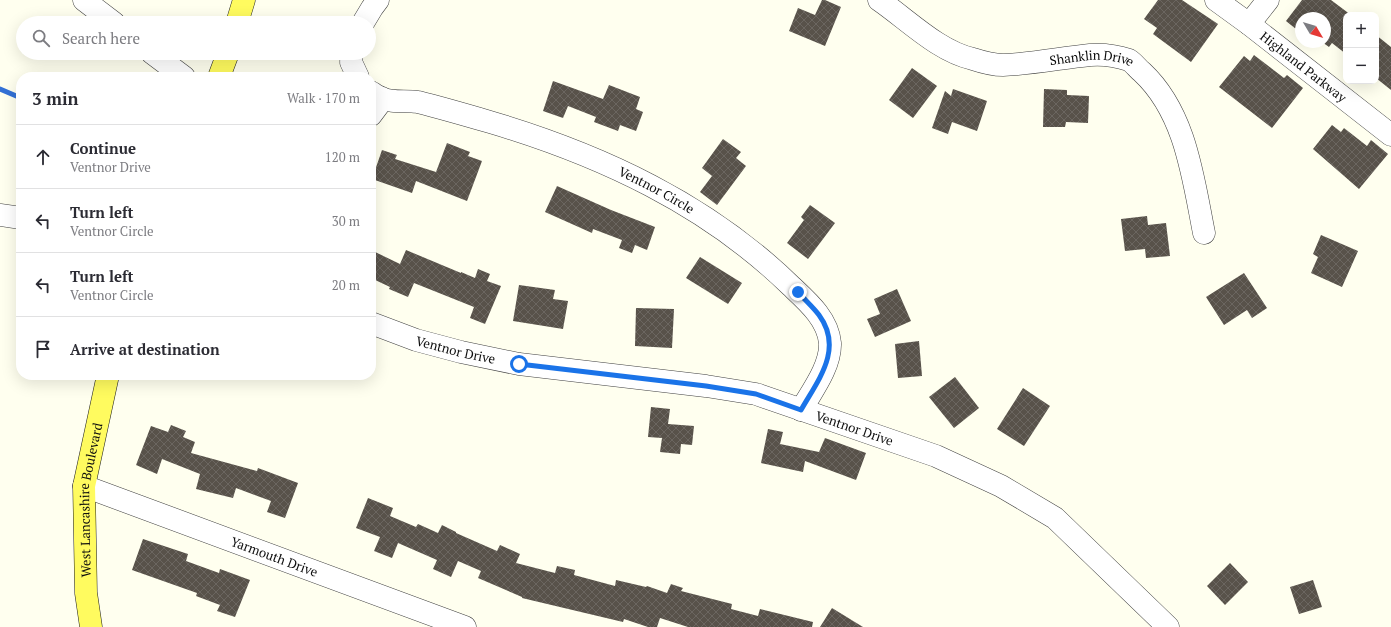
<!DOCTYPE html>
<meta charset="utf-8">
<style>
body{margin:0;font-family:"PT Serif",serif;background:#f7f7f7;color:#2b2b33}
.controls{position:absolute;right:12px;top:12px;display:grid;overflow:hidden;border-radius:8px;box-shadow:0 4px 16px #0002}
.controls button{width:36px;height:36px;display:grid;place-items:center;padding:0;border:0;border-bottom:1px solid #e1e1e2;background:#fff;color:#2b2b33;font:20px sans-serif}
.compass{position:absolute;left:1295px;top:12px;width:36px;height:36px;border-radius:50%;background:#fff;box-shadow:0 4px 16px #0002;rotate:128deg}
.stop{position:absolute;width:12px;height:12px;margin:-9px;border:3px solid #1a73e8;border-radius:50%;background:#fff}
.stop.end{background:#1a73e8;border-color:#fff;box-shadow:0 1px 4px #0008}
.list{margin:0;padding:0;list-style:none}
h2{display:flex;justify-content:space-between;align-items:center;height:52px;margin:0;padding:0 16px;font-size:17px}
h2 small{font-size:13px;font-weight:400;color:#7c7c81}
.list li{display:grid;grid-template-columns:26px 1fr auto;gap:12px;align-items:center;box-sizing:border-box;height:64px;padding:0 16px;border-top:1px solid #e1e1e2}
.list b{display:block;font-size:15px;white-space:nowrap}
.list p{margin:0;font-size:13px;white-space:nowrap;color:#7c7c81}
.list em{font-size:13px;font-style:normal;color:#7c7c81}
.icon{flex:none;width:22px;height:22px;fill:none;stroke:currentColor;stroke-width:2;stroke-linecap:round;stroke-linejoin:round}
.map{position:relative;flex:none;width:1391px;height:627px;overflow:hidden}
.search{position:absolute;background:#fff;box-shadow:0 4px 16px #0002;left:16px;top:16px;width:360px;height:44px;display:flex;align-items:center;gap:10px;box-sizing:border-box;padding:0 14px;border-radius:22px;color:#7c7c81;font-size:15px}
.panel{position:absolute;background:#fff;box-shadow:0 4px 16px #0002;left:16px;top:72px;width:360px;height:308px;border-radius:16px}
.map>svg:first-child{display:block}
</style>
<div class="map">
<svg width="1391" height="627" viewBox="0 0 1391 627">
<defs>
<pattern id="building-cross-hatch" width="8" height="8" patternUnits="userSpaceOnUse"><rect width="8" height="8" fill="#58524a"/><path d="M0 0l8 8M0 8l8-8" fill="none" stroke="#6b6660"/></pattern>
</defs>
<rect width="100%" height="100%" fill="#ffffef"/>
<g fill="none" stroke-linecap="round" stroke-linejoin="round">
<!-- stream -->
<path stroke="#3371d6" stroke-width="5" d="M 0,89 L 21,98"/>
</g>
<!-- building -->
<g fill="url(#building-cross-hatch)">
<path d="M 822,0 L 825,0 L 841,7 L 825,46 L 789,31 L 798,8 L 815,15 Z"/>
<path d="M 1158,0 L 1182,0 L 1218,24 L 1191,62 L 1153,34 L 1157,28 L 1144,19 Z"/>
<path d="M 1302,0 L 1331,0 L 1351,15 L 1346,15 L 1346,54 L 1332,43 L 1329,47 L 1322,42 L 1325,42 L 1325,18 L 1301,18 L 1301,33 L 1286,21 Z"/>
<path d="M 1376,35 L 1391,47 L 1391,90 L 1376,78 Z"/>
<path d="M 1254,55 L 1284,78 L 1287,75 L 1303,88 L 1272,128 L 1219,87 L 1244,56 L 1250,61 Z"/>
<path d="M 912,68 L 937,86 L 913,118 L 889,100 Z"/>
<path d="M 553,81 L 603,99 L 609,85 L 640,97 L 636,109 L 643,112 L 636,131 L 620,125 L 618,131 L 594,122 L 596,117 L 568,106 L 563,118 L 543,111 Z"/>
<path d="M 953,89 L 987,101 L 977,131 L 952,122 L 948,134 L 932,128 L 945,91 L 951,96 Z"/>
<path d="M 1044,89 L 1067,90 L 1067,95 L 1089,96 L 1088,123 L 1066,122 L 1065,127 L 1043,127 Z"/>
<path d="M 1332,125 L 1341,132 L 1344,128 L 1367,146 L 1371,140 L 1388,154 L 1359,189 L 1313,149 Z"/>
<path d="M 723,139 L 741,152 L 736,158 L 746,166 L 717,205 L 700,192 L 712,176 L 702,168 Z"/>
<path d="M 447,143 L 470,152 L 468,156 L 482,161 L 467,201 L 416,181 L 412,193 L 372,179 L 382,150 L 397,155 L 395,159 L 436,172 Z"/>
<path d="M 557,186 L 611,210 L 655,227 L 647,250 L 635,245 L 632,253 L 619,248 L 622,240 L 593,229 L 592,233 L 545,212 Z"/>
<path d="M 810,205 L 835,223 L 808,259 L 787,243 L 804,220 L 801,217 Z"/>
<path d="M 1147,216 L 1148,225 L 1166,223 L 1170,256 L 1146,258 L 1145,249 L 1125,251 L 1121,219 Z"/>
<path d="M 1321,235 L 1358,251 L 1342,287 L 1311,273 L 1318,257 L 1313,254 Z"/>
<path d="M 371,250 L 400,264 L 406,250 L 461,273 L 461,272 L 475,278 L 478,269 L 490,274 L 487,281 L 501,286 L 485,324 L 470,318 L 474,307 L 414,283 L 408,297 L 389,289 L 390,287 L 371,278 Z"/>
<path d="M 700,257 L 742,283 L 728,304 L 686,278 Z"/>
<path d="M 1244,273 L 1267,308 L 1252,318 L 1247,310 L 1224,325 L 1206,297 Z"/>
<path d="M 519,285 L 555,290 L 553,299 L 568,301 L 563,329 L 513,321 Z"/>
<path d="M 897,289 L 911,321 L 875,337 L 867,319 L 880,314 L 874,299 Z"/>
<path d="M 636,308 L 674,309 L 672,348 L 635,346 Z"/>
<path d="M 919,341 L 922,376 L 898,378 L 895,344 Z"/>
<path d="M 955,377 L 979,408 L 954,428 L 929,397 Z"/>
<path d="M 1023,388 L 1050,406 L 1024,446 L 997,429 Z"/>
<path d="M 651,407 L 670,409 L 668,424 L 694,426 L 692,445 L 681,444 L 680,454 L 660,452 L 662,438 L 648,437 Z"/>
<path d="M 171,425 L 186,431 L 183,437 L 195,442 L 191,453 L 257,471 L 258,468 L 298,483 L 285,518 L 267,512 L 271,501 L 236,488 L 233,498 L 196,489 L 200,474 L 162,459 L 157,474 L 136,465 L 151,426 L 168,432 Z"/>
<path d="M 768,429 L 783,432 L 780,444 L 819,452 L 825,438 L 866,453 L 856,480 L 805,461 L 803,472 L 761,463 Z"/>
<path d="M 368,498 L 393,508 L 390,516 L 416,527 L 418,524 L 438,533 L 442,525 L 456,532 L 456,533 L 497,551 L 500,545 L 520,554 L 516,563 L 555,573 L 557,566 L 575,570 L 574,575 L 615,586 L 616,580 L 646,587 L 647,586 L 667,593 L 671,584 L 683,588 L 681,591 L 732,604 L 731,609 L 758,616 L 760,609 L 813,622 L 812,627 L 688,627 L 660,618 L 657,627 L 648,627 L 624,619 L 623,622 L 522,598 L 522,597 L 478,578 L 481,571 L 458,561 L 451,577 L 433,569 L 437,560 L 398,543 L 392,558 L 374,551 L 380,537 L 356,528 Z"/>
<path d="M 143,539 L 188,554 L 186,561 L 219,573 L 220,569 L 250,580 L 235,617 L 217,611 L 220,605 L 196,596 L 197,593 L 132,570 Z"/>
<path d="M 1230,563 L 1248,582 L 1225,605 L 1207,586 Z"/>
<path d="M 1313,580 L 1322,607 L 1299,614 L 1290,587 Z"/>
<path d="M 832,608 L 863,627 L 820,627 Z"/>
</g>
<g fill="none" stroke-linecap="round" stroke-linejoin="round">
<defs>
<g id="minor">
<path d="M 84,0 L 114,23"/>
<path id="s1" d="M 879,0 C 908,20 938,51 973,59 C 982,62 993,65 1003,65 C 1032,64 1061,58 1090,55 C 1103,54 1117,56 1129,60 C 1134,63 1138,69 1142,72 C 1186,113 1193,178 1204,233"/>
<path id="s2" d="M 1216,0 L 1249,24 L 1391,135"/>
<path d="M 363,23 L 372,8 L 378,0"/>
<path d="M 1249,24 L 1268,0"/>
<path d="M 152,53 L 184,77"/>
<path d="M 352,53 L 351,62 L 358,77"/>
<path id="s3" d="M 371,92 C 374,94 378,97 382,98 C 391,103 407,100 418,102 C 442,108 466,115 490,122 C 601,155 707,204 791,286 C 807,301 828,319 830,343 C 831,366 812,391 801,410"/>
<path d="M 371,115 L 383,99"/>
<path d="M 0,215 L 21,218"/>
<path id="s4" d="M 371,323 L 416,340 L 461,352 L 519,364 L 706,386 L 756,394 L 936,456 L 1001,486 L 1055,518 L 1168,627"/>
<path id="s5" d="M 84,486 L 465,627"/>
</g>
<g id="major">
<path d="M 237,23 L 244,0"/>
<path d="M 219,77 L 228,53"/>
<path id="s6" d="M 91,627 L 86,593 L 84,486 L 108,375"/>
</g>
</defs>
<!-- minor casing -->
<use href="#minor" stroke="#414141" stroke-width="23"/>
<!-- major casing -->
<use href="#major" stroke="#1f1f1f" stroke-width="23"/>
<!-- minor -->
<use href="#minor" stroke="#fff" stroke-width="22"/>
<!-- major -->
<use href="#major" stroke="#fffb5f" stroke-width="22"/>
</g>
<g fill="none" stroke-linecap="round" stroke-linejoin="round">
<!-- route -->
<path stroke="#1a73e8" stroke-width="5" d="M 519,364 L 706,386 L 756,394 L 801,410 C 818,380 844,349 819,315 C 813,307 805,300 798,292"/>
</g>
<g text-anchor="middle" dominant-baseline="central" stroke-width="4" stroke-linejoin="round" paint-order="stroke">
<!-- street labels -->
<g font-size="13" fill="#0e0e0e" stroke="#fff">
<text stroke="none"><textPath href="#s1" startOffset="232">Shanklin Drive</textPath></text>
<text stroke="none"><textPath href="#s2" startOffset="110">Highland Parkway</textPath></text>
<text stroke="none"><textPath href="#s3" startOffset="304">Ventnor Circle</textPath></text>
<text stroke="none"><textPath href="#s4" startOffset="89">Ventnor Drive</textPath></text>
<text stroke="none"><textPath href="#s4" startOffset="497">Ventnor Drive</textPath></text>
<text stroke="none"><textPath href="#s6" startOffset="128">West Lancashire Boulevard</textPath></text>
<text stroke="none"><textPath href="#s5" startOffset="203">Yarmouth Drive</textPath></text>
</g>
</g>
</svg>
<div class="controls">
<button>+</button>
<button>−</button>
</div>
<svg class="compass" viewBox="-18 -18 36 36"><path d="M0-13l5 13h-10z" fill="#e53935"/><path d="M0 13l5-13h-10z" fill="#7c7c81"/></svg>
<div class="stop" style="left:519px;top:364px"></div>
<div class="stop end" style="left:798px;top:292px"></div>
<div class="search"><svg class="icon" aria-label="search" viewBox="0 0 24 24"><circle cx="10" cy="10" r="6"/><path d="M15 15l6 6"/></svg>Search here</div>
<section class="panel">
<h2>3 min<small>Walk · 170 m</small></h2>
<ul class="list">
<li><svg class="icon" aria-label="ahead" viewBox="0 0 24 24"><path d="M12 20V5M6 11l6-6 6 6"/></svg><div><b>Continue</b><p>Ventnor Drive</p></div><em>120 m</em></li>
<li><svg class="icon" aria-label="left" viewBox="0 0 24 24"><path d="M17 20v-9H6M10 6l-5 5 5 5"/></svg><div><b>Turn left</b><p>Ventnor Circle</p></div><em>30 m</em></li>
<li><svg class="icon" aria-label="left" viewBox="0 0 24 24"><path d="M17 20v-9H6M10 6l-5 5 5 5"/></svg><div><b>Turn left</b><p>Ventnor Circle</p></div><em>20 m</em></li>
<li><svg class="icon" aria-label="arrive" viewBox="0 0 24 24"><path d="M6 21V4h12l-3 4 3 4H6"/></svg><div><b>Arrive at destination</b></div></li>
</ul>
</section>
</div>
